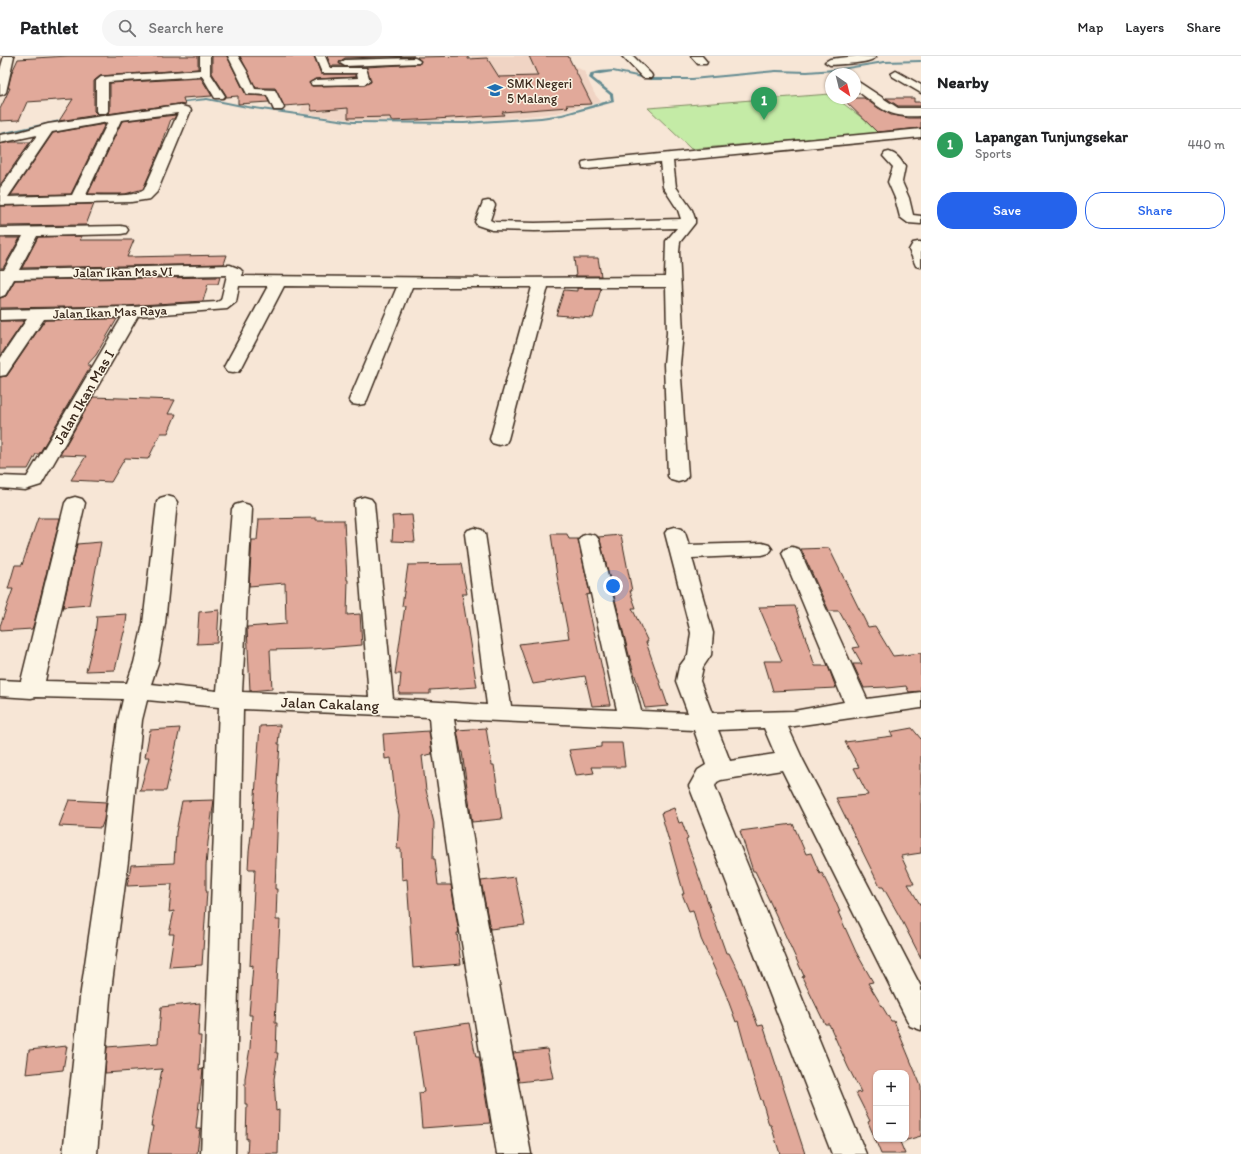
<!DOCTYPE html>
<meta charset="utf-8">
<style>
body{margin:0;font-family:Itim,sans-serif;background:#f6f6f6;color:#202124}
.controls{position:absolute;right:12px;bottom:12px;display:grid;overflow:hidden;border-radius:8px;box-shadow:0 1px 3px #0004}
.controls button{width:36px;height:36px;display:grid;place-items:center;padding:0;border:0;border-bottom:1px solid #e0e0e0;background:#fff;color:#202124;font:20px sans-serif}
.compass{position:absolute;left:825px;top:12px;width:36px;height:36px;border-radius:50%;background:#fff;box-shadow:0 1px 3px #0004;rotate:145deg}
.you{position:absolute;left:613px;top:530px;width:14px;height:14px;margin:-10px;border:3px solid #fff;border-radius:50%;background:#1a73e8;box-shadow:0 0 0 6px #1a73e833}
.badge{display:grid;place-items:center;width:26px;height:26px;border-radius:50%;background:#2563eb;color:#fff;font-size:13px;font-weight:700}
.pin{position:absolute;translate:-50% -33px;filter:drop-shadow(0 1px 2px #0008)}
.pin::after{content:'';position:absolute;top:21px;width:14px;height:12px;background:inherit;clip-path:polygon(0 0,100% 0,50% 100%)}
.list{margin:0;padding:0;list-style:none}
h2{display:flex;justify-content:space-between;align-items:center;height:52px;margin:0;padding:0 16px;font-size:17px}
h2 small{font-size:13px;font-weight:400;color:#757577}
.list li{display:grid;grid-template-columns:26px 1fr auto;gap:12px;align-items:center;box-sizing:border-box;height:72px;padding:0 16px;border-top:1px solid #e0e0e0}
.list b{display:block;font-size:15px;white-space:nowrap}
.list p{margin:0;font-size:13px;white-space:nowrap;color:#757577}
.list em{font-size:13px;font-style:normal;color:#757577}
.actions{display:flex;gap:8px;padding:12px 16px}
.actions a{flex:1;padding:9px 0;border:1px solid #2563eb;border-radius:16px;text-align:center;font-size:14px;color:#2563eb}
.actions .main{background:#2563eb;color:#fff}
.icon{flex:none;width:22px;height:22px;fill:none;stroke:currentColor;stroke-width:2;stroke-linecap:round;stroke-linejoin:round}
.map{position:relative;flex:none;width:921px;height:1098px;overflow:hidden}
header{display:flex;align-items:center;gap:24px;box-sizing:border-box;height:56px;padding:0 20px;background:#fff;border-bottom:1px solid #e0e0e0}
header strong{font-size:19px}
nav{display:flex;gap:22px;margin-inline-start:auto;font-size:14px}
.search{width:280px;height:36px;background:#f6f6f6;display:flex;align-items:center;gap:10px;box-sizing:border-box;padding:0 14px;border-radius:22px;color:#757577;font-size:15px}
main{display:flex}
aside{flex:1;background:#fff}
.map>svg:first-child{display:block}
</style>
<header>
<strong>Pathlet</strong>
<div class="search"><svg class="icon" aria-label="search" viewBox="0 0 24 24"><circle cx="10" cy="10" r="6"/><path d="M15 15l6 6"/></svg>Search here</div>
<nav><a>Map</a><a>Layers</a><a>Share</a></nav>
</header>
<main>
<div class="map">
<svg width="921" height="1098" viewBox="0 0 921 1098">
<rect width="100%" height="100%" fill="#f7e6d6"/>
<filter id="ink" filterUnits="userSpaceOnUse"><feTurbulence type="fractalNoise" baseFrequency=".025" numOctaves="2"/><feDisplacementMap in="SourceGraphic" scale="8" xChannelSelector="R" yChannelSelector="G"/><feConvolveMatrix kernelMatrix="1 2 1 2 8 2 1 2 1" color-interpolation-filters="sRGB"/></filter>
<g filter="url(#ink)">
<!-- built -->
<path fill="#f0d4c4" d="M 471,0 L 554,0 L 584,15 L 594,37 L 601,46 L 556,57 L 495,63 L 392,66 L 353,64 L 300,57 L 303,49 L 302,42 L 314,37 L 487,30 Z"/>
<!-- green -->
<path fill="#c4eba6" stroke="#808a62" d="M 830,38 L 831,42 L 836,42 L 882,77 L 691,93 L 648,52 Z"/>
<g fill="none" stroke-linecap="round" stroke-linejoin="round">
<!-- stream -->
<g fill="#648b91" fill-rule="evenodd">
<path d="M 921,4 L 921,6 L 884,7 L 835,15 L 807,17 L 776,16 L 692,24 L 651,24 L 613,16 L 594,19 L 593,22 L 613,38 L 614,46 L 562,60 L 541,63 L 464,68 L 353,67 L 247,52 L 207,44 L 176,47 L 174,46 L 207,42 L 247,50 L 353,65 L 464,66 L 541,61 L 562,58 L 611,44 L 610,39 L 589,22 L 591,17 L 600,15 L 613,14 L 651,22 L 692,22 L 776,14 L 807,15 L 835,13 L 884,5 Z"/>
<path d="M 116,54 L 118,55 L 117,56 L 91,60 L 89,59 Z"/>
<path d="M 69,62 L 70,62 L 70,64 L 0,79 L 0,77 Z"/>
</g>
</g>
<!-- building -->
<g fill="#e1a99a" stroke="#3b2a1e" fill-rule="evenodd">
<path d="M 68,0 L 198,0 L 198,13 L 100,20 L 94,25 L 94,55 L 97,58 L 103,58 L 59,65 L 73,43 L 27,46 L 19,64 L 0,65 L 0,53 L 10,32 L 8,32 L 12,16 L 18,3 Z"/>
<path d="M 212,0 L 227,0 L 246,39 L 266,40 L 269,46 L 238,48 L 238,40 L 226,41 L 226,39 L 212,17 Z"/>
<path d="M 240,0 L 314,0 L 321,18 L 356,18 L 356,21 L 315,23 L 309,27 L 312,30 L 365,29 L 371,26 L 366,11 L 419,8 L 421,5 L 417,1 L 468,0 L 468,3 L 487,2 L 499,21 L 538,20 L 529,0 L 568,0 L 592,48 L 566,49 L 568,51 L 502,56 L 504,59 L 417,64 L 391,65 L 390,61 L 348,62 L 348,52 L 312,55 L 310,48 L 284,50 L 275,32 L 256,32 Z"/>
<path d="M 327,0 L 414,0 L 345,2 L 339,6 L 343,10 L 331,10 Z"/>
<path d="M 201,22 L 212,40 L 183,42 L 185,49 L 178,48 L 107,58 L 110,55 L 110,27 Z"/>
<path d="M 842,42 L 864,42 L 878,52 L 891,59 L 909,62 L 921,62 L 921,72 L 877,76 Z"/>
<path d="M 886,42 L 914,42 L 914,46 L 921,46 L 921,50 L 898,50 Z"/>
<path d="M 176,59 L 174,63 L 171,63 L 160,94 L 143,133 L 125,138 L 88,138 L 122,65 Z"/>
<path d="M 105,68 L 71,138 L 11,139 L 53,77 Z"/>
<path d="M 10,86 L 30,86 L 0,129 L 0,88 Z"/>
<path d="M 94,148 L 86,169 L 0,170 L 0,150 Z"/>
<path d="M 82,180 L 80,184 L 134,184 L 127,201 L 227,199 L 224,208 L 22,212 L 38,181 Z"/>
<path d="M 0,182 L 20,182 L 3,212 L 0,212 Z"/>
<path d="M 574,202 L 598,202 L 601,220 L 576,220 Z"/>
<path d="M 220,221 L 218,228 L 208,228 L 203,245 L 125,250 L 0,252 L 0,242 L 6,240 L 15,224 Z"/>
<path d="M 577,232 L 601,232 L 593,262 L 556,259 L 564,234 L 577,235 Z"/>
<path d="M 117,263 L 96,299 L 87,309 L 91,309 L 39,398 L 36,398 L 28,413 L 0,413 L 0,321 L 7,320 L 45,264 Z"/>
<path d="M 0,265 L 24,265 L 0,300 Z"/>
<path d="M 93,341 L 175,344 L 168,358 L 176,358 L 168,377 L 161,377 L 148,403 L 125,402 L 111,426 L 71,424 L 86,400 L 60,399 Z"/>
<path d="M 412,459 L 415,486 L 392,485 L 393,470 L 392,460 Z"/>
<path d="M 38,462 L 60,462 L 34,567 L 32,573 L 0,575 L 0,570 L 13,533 L 8,533 L 15,509 L 22,509 Z"/>
<path d="M 316,462 L 316,464 L 344,464 L 347,524 L 348,524 L 347,559 L 360,558 L 362,589 L 312,593 L 270,594 L 272,633 L 250,635 L 247,571 L 286,568 L 285,527 L 249,530 L 252,484 L 257,484 L 259,463 Z"/>
<path d="M 551,478 L 567,478 L 569,483 L 578,483 L 590,538 L 586,539 L 610,649 L 592,650 L 585,620 L 533,628 L 519,588 L 569,582 L 557,520 Z"/>
<path d="M 621,479 L 632,535 L 630,535 L 636,552 L 632,552 L 648,586 L 646,586 L 668,650 L 645,652 L 631,607 L 600,484 L 598,481 Z"/>
<path d="M 101,486 L 89,549 L 63,551 L 77,488 Z"/>
<path d="M 829,492 L 868,571 L 875,570 L 893,600 L 921,597 L 921,635 L 909,636 L 906,630 L 887,632 L 886,631 L 864,632 L 853,608 L 862,608 L 853,592 L 859,591 L 839,555 L 829,555 L 801,493 Z"/>
<path d="M 461,508 L 467,538 L 462,538 L 477,631 L 430,634 L 430,638 L 399,638 L 401,618 L 395,618 L 405,550 L 402,550 L 408,509 Z"/>
<path d="M 795,550 L 815,610 L 828,610 L 836,632 L 773,635 L 764,605 L 782,605 L 759,551 Z"/>
<path d="M 219,554 L 217,587 L 197,588 L 199,556 Z"/>
<path d="M 127,558 L 125,576 L 124,576 L 115,614 L 86,615 L 95,578 L 97,560 Z"/>
<path d="M 280,669 L 278,688 L 280,688 L 277,729 L 278,729 L 277,751 L 278,751 L 275,833 L 277,833 L 276,864 L 280,864 L 275,967 L 277,967 L 276,997 L 278,997 L 274,1023 L 276,1055 L 279,1054 L 278,1098 L 247,1098 L 248,1082 L 246,1083 L 247,1048 L 245,1048 L 245,1022 L 250,992 L 252,959 L 249,959 L 253,909 L 250,910 L 255,813 L 248,813 L 249,796 L 254,754 L 260,670 Z"/>
<path d="M 180,672 L 166,735 L 140,735 L 149,701 L 145,701 L 150,674 Z"/>
<path d="M 486,672 L 492,709 L 494,709 L 502,763 L 472,766 L 462,696 L 461,696 L 457,674 Z"/>
<path d="M 912,672 L 921,683 L 921,797 L 901,800 L 914,828 L 908,828 L 921,850 L 921,902 L 901,863 L 883,831 L 880,831 L 836,742 L 868,739 L 854,712 L 859,711 L 845,686 L 893,680 L 890,676 Z"/>
<path d="M 429,675 L 432,698 L 422,700 L 426,734 L 434,767 L 433,803 L 435,803 L 438,829 L 451,829 L 459,877 L 457,877 L 461,908 L 413,912 L 407,823 L 402,824 L 401,793 L 397,793 L 399,759 L 395,740 L 391,702 L 385,703 L 383,678 Z"/>
<path d="M 601,687 L 622,687 L 625,711 L 592,711 L 594,717 L 576,719 L 569,694 L 601,691 Z"/>
<path d="M 69,744 L 106,746 L 104,764 L 101,772 L 59,770 Z"/>
<path d="M 214,744 L 208,786 L 206,810 L 206,835 L 207,835 L 202,909 L 169,911 L 174,878 L 169,878 L 174,855 L 169,856 L 172,828 L 127,830 L 131,809 L 174,807 L 176,776 L 182,745 Z"/>
<path d="M 674,752 L 679,767 L 682,766 L 688,783 L 686,784 L 726,897 L 729,897 L 739,917 L 758,970 L 763,969 L 805,1098 L 780,1098 L 771,1069 L 769,1069 L 762,1044 L 761,1044 L 753,1020 L 738,965 L 736,966 L 725,936 L 701,883 L 693,854 L 689,855 L 682,838 L 684,838 L 661,757 Z"/>
<path d="M 793,768 L 806,798 L 811,797 L 820,818 L 822,817 L 831,835 L 840,856 L 838,856 L 856,896 L 873,926 L 868,927 L 891,965 L 894,965 L 921,1030 L 921,1080 L 900,1086 L 905,1098 L 881,1098 L 868,1066 L 870,1065 L 856,1037 L 861,1036 L 848,1011 L 829,968 L 825,968 L 802,921 L 804,920 L 770,846 L 755,815 L 753,815 L 740,775 ZM 876,1017 L 906,1017 L 906,1083 L 876,1083 Z"/>
<path d="M 515,821 L 525,869 L 490,873 L 481,825 Z"/>
<path d="M 200,947 L 198,980 L 201,980 L 199,1014 L 203,1013 L 196,1073 L 200,1073 L 197,1098 L 148,1098 L 153,1070 L 151,1070 L 162,1013 L 105,1017 L 107,991 L 158,987 L 161,951 Z"/>
<path d="M 469,967 L 476,1001 L 479,1001 L 490,1067 L 422,1072 L 419,1037 L 424,1036 L 415,975 Z"/>
<path d="M 67,990 L 63,1014 L 26,1018 L 29,994 Z"/>
<path d="M 547,993 L 553,1022 L 519,1026 L 513,997 Z"/>
</g>
<g fill="none" stroke-linecap="round" stroke-linejoin="round">
<defs>
<g id="minor">
<path d="M 4,0 L 14,0 L 6,36 L 4,38 L 0,39 L 0,14 Z"/>
<path d="M 200,0 L 210,0 L 210,17 L 225,40 L 223,42 L 215,42 L 202,20 L 108,26 L 108,55 L 106,57 L 98,57 L 96,55 L 96,25 L 101,21 L 200,14 Z"/>
<path d="M 228,0 L 238,0 L 247,15 L 255,33 L 275,34 L 284,52 L 282,54 L 274,54 L 267,39 L 247,38 Z"/>
<path d="M 315,0 L 325,0 L 330,12 L 366,12 L 370,25 L 364,28 L 312,29 L 310,27 L 316,24 L 358,22 L 357,17 L 322,17 Z"/>
<path d="M 622,0 L 633,0 L 651,18 L 652,20 L 651,22 L 643,22 Z"/>
<path d="M 691,0 L 702,0 L 707,6 L 706,8 L 698,8 Z"/>
<path d="M 857,0 L 876,1 C 870,8 840,8 830,9 L 825,6 L 830,3 Z"/>
<path d="M 415,2 L 420,5 L 419,7 L 345,10 L 340,7 L 345,4 Z"/>
<path d="M 896,15 L 921,29 L 921,37 L 892,20 L 891,18 Z"/>
<path d="M 855,26 L 860,27 L 898,52 L 921,52 L 921,60 C 887,62 881,52 855,33 Z"/>
<path d="M 178,49 L 189,52 L 191,54 L 157,136 L 150,143 L 131,146 L 0,149 L 0,132 L 37,79 L 0,87 L 0,79 L 19,76 L 48,68 ZM 178,57 L 144,134 C 134,142 99,139 86,139 L 121,64 ZM 108,66 L 72,139 L 8,141 L 52,76 Z"/>
<path d="M 921,73 L 921,81 L 673,105 L 676,131 L 692,154 L 695,163 L 695,167 L 680,186 L 679,196 L 683,277 L 680,308 L 688,420 L 685,424 L 678,426 L 671,424 L 668,420 L 664,308 L 667,277 L 666,231 L 548,231 L 508,383 L 506,387 L 499,389 L 492,387 L 490,383 L 532,231 L 412,231 L 367,344 L 364,348 L 358,349 L 352,348 L 349,344 L 397,231 L 284,230 L 242,311 L 239,315 L 233,316 L 227,315 L 224,311 L 268,230 L 239,230 L 236,246 L 227,253 L 138,260 L 41,429 L 25,434 L 0,432 L 0,420 L 27,421 L 122,261 L 44,263 L 6,319 L 0,320 L 0,303 L 27,263 L 0,264 L 0,254 L 133,251 L 217,246 L 221,244 L 227,219 L 14,223 L 5,239 L 0,241 L 0,214 L 4,214 L 23,180 L 0,180 L 0,172 L 121,170 L 126,171 L 128,174 L 126,177 L 121,178 L 37,180 L 19,214 L 230,209 L 240,213 L 243,216 L 242,220 L 494,222 L 665,221 L 666,185 L 677,172 L 535,175 L 492,174 L 477,169 L 475,166 L 483,146 L 488,145 L 493,146 L 495,149 L 490,164 L 494,166 L 535,167 L 681,163 L 678,154 L 663,131 L 660,106 L 588,113 L 583,112 L 582,109 L 583,106 L 588,105 Z"/>
<path d="M 889,96 C 897,98 901,104 905,111 L 902,126 L 909,142 L 913,159 L 921,160 L 921,168 L 908,167 L 900,161 L 895,142 L 888,126 L 893,111 L 883,100 L 885,97 Z"/>
<path d="M 918,186 L 921,186 L 921,211 L 916,210 L 909,194 L 913,187 Z"/>
<path d="M 167,440 L 174,442 L 177,446 L 165,568 L 158,607 L 151,628 L 217,635 L 232,453 L 235,449 L 242,447 L 249,449 L 252,453 L 242,636 L 369,641 L 354,447 L 357,443 L 364,441 L 371,443 L 374,447 L 393,643 L 487,649 L 465,478 L 468,474 L 475,472 L 482,474 L 485,478 L 511,650 L 617,654 L 579,484 L 582,480 L 589,478 L 596,480 L 599,484 L 641,655 L 688,657 L 676,625 L 679,611 L 688,599 L 691,577 L 665,477 L 668,473 L 675,471 L 682,473 L 685,477 L 689,489 L 762,487 L 769,489 L 772,493 L 769,497 L 762,499 L 692,502 L 713,577 L 711,599 L 703,611 L 700,625 L 712,657 L 794,655 L 844,646 L 782,497 L 785,493 L 792,491 L 799,493 L 867,643 L 921,636 L 921,652 L 788,671 L 803,704 L 921,931 L 921,974 L 910,970 L 782,714 L 721,724 L 717,726 L 715,730 L 866,1098 L 832,1098 L 689,730 L 698,714 L 706,709 L 694,674 L 454,663 L 480,827 L 531,1098 L 497,1098 L 452,827 L 430,674 L 429,661 L 243,653 L 235,1098 L 201,1098 L 219,651 L 147,644 L 142,664 L 128,805 L 110,942 L 97,1098 L 63,1098 L 80,942 L 100,805 L 118,664 L 123,643 L 36,641 L 31,642 L 0,640 L 0,624 L 21,625 L 65,447 L 68,443 L 75,441 L 82,443 L 85,447 L 45,625 L 127,627 L 134,607 L 143,568 L 157,446 L 160,442 ZM 764,672 L 775,698 L 730,705 L 718,674 Z"/>
</g>
</defs>
<!-- minor casing -->
<use href="#minor" stroke="#3b2a1e" stroke-width="3"/>
<!-- minor -->
<use href="#minor" fill="#fcf5e5" fill-rule="evenodd"/>
</g>
</g>
<!-- icons -->
<defs>
<symbol id="school-bare" viewBox="-9 -9 18 18"><path d="M0-5L7-2L0 1L-7-2ZM-4 1L0 2.5L4 1V4Q0 6-4 4Z" fill="#1f6fb2" stroke="#fcf5e5" stroke-width="2.5" paint-order="stroke"/></symbol>
</defs>
<g fill-rule="evenodd">
<use href="#school-bare" x="484" y="23" width="22" height="22"/>
</g>
<g text-anchor="middle" dominant-baseline="central" stroke-width="3" stroke-linejoin="round" paint-order="stroke">
<!-- far-poi labels -->
<g font-size="13" fill="#3b2a1e" stroke="#fcf5e5" text-anchor="start">
<text x="507" y="27">SMK Negeri<tspan x="507" dy="15">5 Malang</tspan></text>
</g>
<!-- far-street labels -->
<g font-size="13" fill="#3b2a1e" stroke="#fcf5e5">
<text transform="translate(123 216) rotate(-1)">Jalan Ikan Mas VI</text>
<text transform="translate(110 256) rotate(-2)">Jalan Ikan Mas Raya</text>
</g>
<!-- street labels -->
<g font-size="15" fill="#3b2a1e" stroke="#fcf5e5">
<text transform="translate(84 341) rotate(-60)">Jalan Ikan Mas I</text>
<text transform="translate(330 648) rotate(2)">Jalan Cakalang</text>
</g>
</g>
</svg>
<div class="controls">
<button>+</button>
<button>−</button>
</div>
<svg class="compass" viewBox="-18 -18 36 36"><path d="M0-13l5 13h-10z" fill="#e53935"/><path d="M0 13l5-13h-10z" fill="#757577"/></svg>
<div class="you"></div>
<div class="pin badge" style="left:764px;top:64px;background:#2e9e5b">1</div>
</div>
<aside>
<h2>Nearby<small></small></h2>
<ul class="list">
<li><span class="badge" style="background:#2e9e5b">1</span><div><b>Lapangan Tunjungsekar</b><p>Sports</p></div><em>440 m</em></li>
</ul>
<div class="actions"><a class="main">Save</a><a>Share</a></div>
</aside>
</main>
